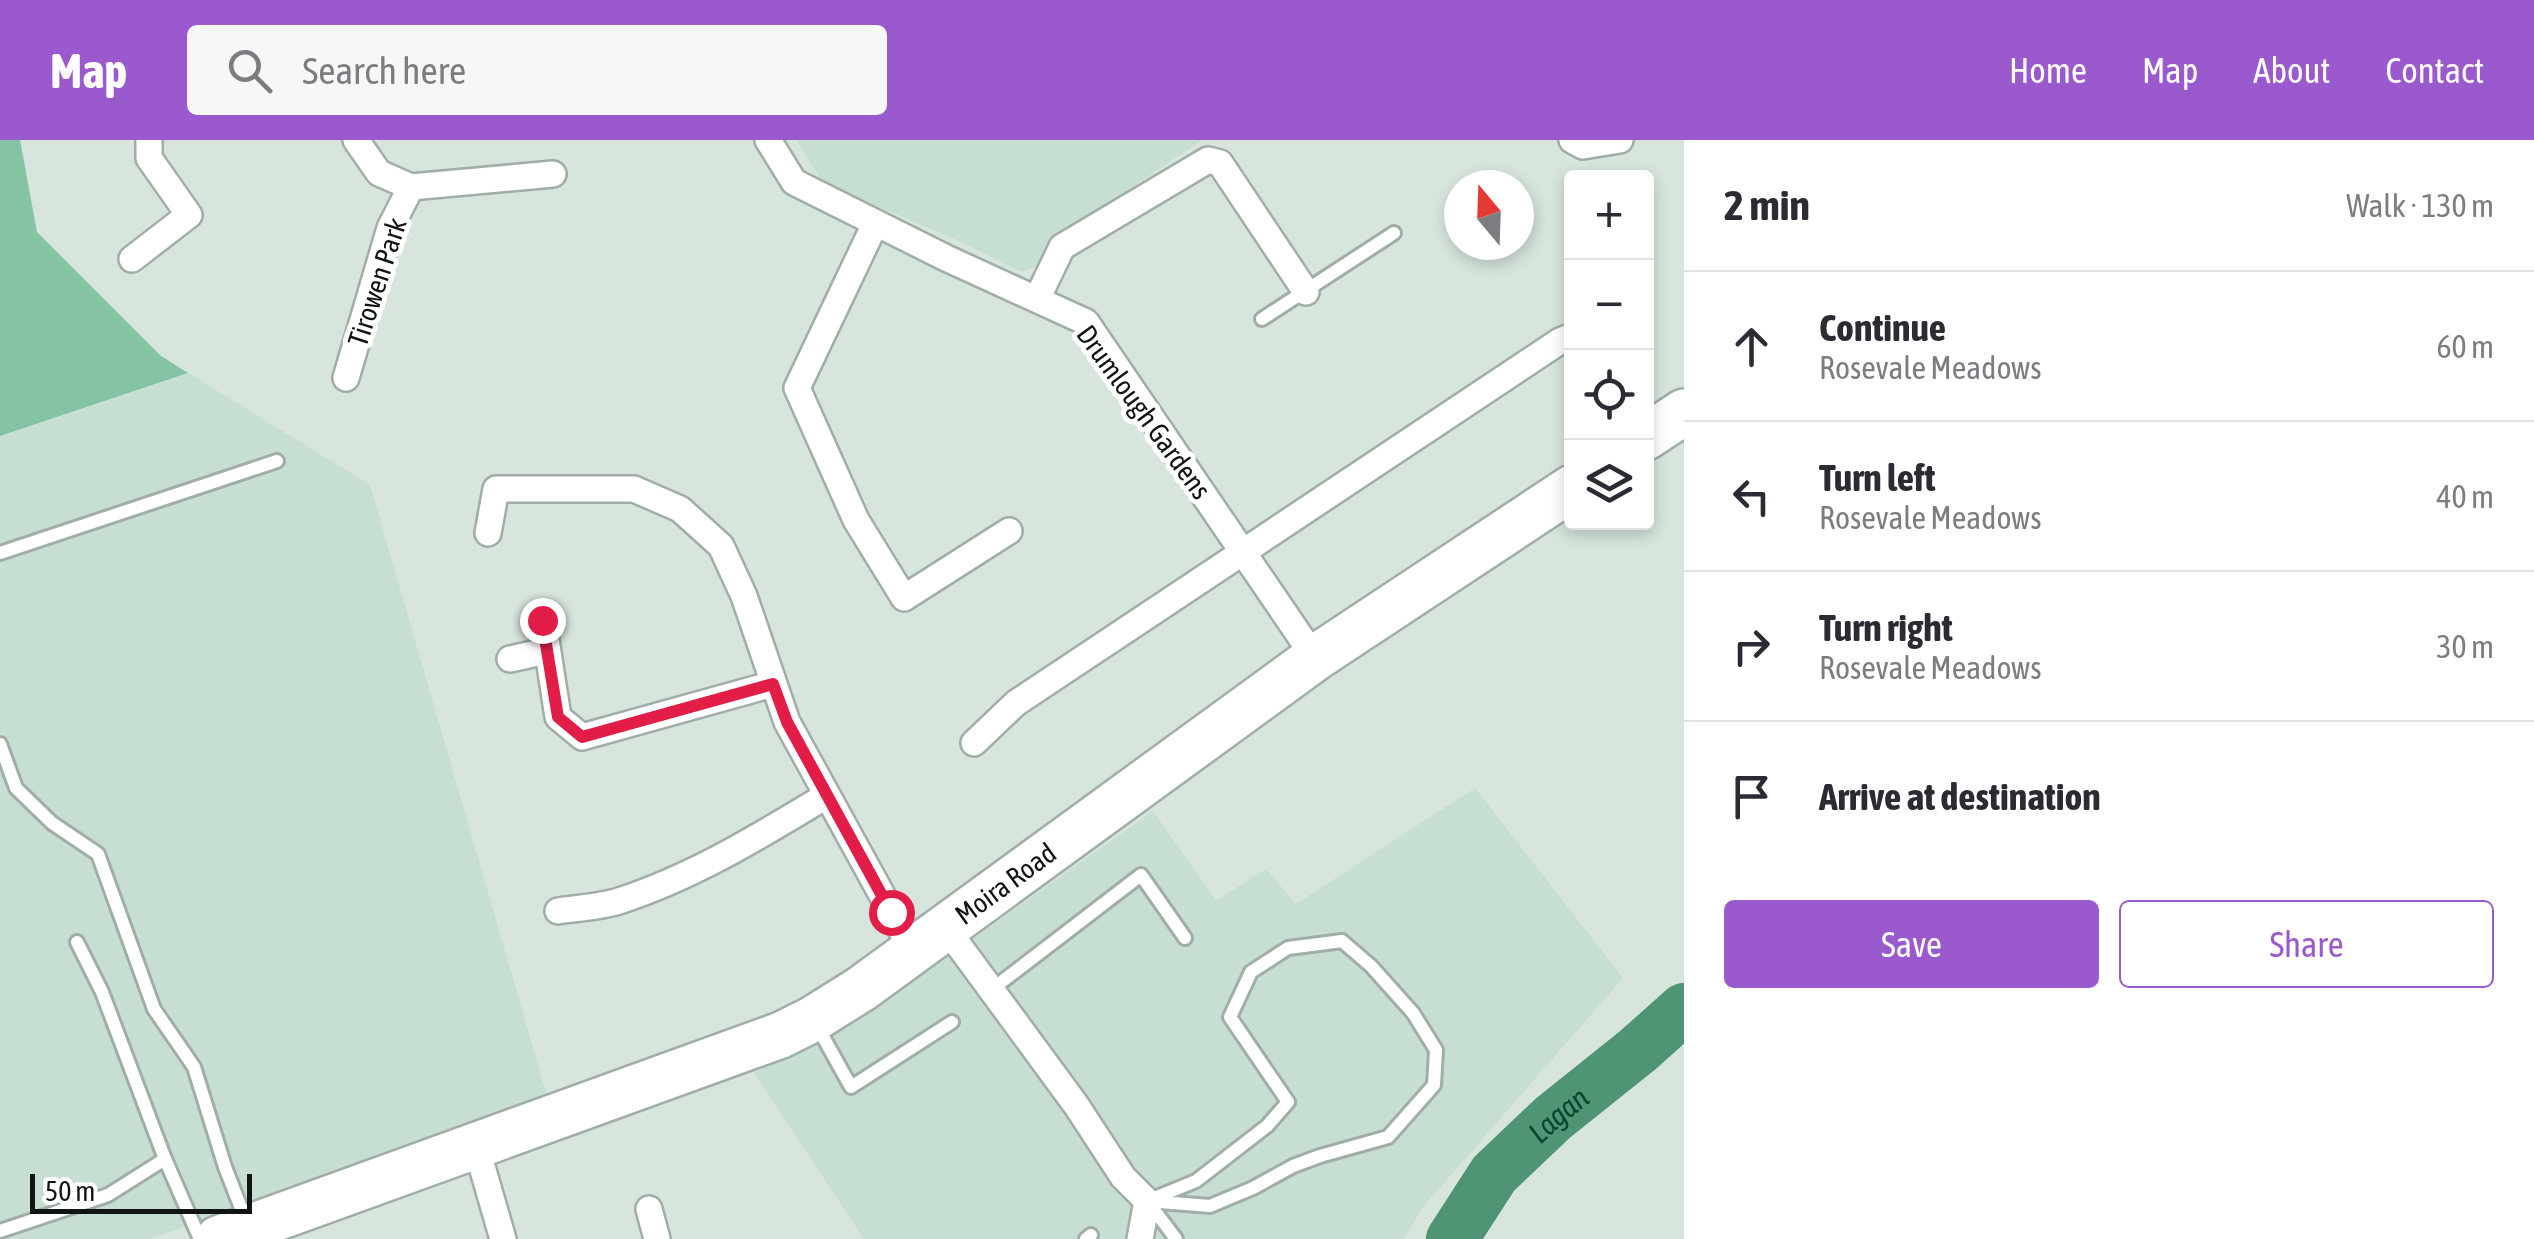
<!DOCTYPE html>
<meta charset="utf-8">
<style>
body{margin:0;font-family:"Asap Condensed",sans-serif;background:#f7f7f7;color:#2b2b33}
.controls{position:absolute;right:30px;top:30px;display:grid;overflow:hidden;border-radius:10px;box-shadow:0 5px 15px #0003}
.controls button{width:90px;height:90px;display:grid;place-items:center;padding:0;border:0;border-bottom:2px solid #e1e1e2;background:#fff;color:#2b2b33;font:50px sans-serif}
.compass{position:absolute;left:1444px;top:30px;width:90px;height:90px;border-radius:50%;background:#fff;box-shadow:0 5px 15px #0003;rotate:341deg}
.scale{position:absolute;left:30px;bottom:25px;width:222px;box-sizing:border-box;padding-left:10px;border:5px solid #101513;border-top:0;font-size:28px;line-height:35px;white-space:nowrap;color:#101513;-webkit-text-stroke:8px #fff;paint-order:stroke}
.stop{position:absolute;width:30px;height:30px;margin:-22px;border:8px solid #e11d48;border-radius:50%;background:#fff}
.stop.end{background:#e11d48;border-color:#fff;box-shadow:0 2px 10px #0008}
.list{margin:0;padding:0;list-style:none}
h2{display:flex;justify-content:space-between;align-items:center;height:130px;margin:0;padding:0 40px;font-size:42px}
h2 small{font-size:32px;font-weight:400;color:#7c7c81}
.list li{display:grid;grid-template-columns:65px 1fr auto;gap:30px;align-items:center;box-sizing:border-box;height:150px;padding:0 40px;border-top:2px solid #e1e1e2}
.list b{display:block;font-size:38px;white-space:nowrap}
.list p{margin:0;font-size:32px;white-space:nowrap;color:#7c7c81}
.list em{font-size:32px;font-style:normal;color:#7c7c81}
.actions{display:flex;gap:20px;padding:30px 40px}
.actions a{flex:1;padding:22px 0;border:2px solid #9b59ce;border-radius:10px;text-align:center;font-size:35px;color:#9b59ce}
.actions .main{background:#9b59ce;color:#fff}
.icon{flex:none;width:55px;height:55px;fill:none;stroke:currentColor;stroke-width:2;stroke-linecap:round;stroke-linejoin:round}
.map{position:relative;flex:none;width:1684px;height:1099px;overflow:hidden}
header{display:flex;align-items:center;gap:60px;box-sizing:border-box;height:140px;padding:0 50px;background:#9b59ce;color:#fff}
header strong{font-size:48px}
nav{display:flex;gap:55px;margin-inline-start:auto;font-size:35px}
.search{width:700px;height:90px;background:#f7f7f7;display:flex;align-items:center;gap:25px;box-sizing:border-box;padding:0 35px;border-radius:10px;color:#7c7c81;font-size:38px}
main{display:flex}
aside{flex:1;background:#fff}
.map>svg:first-child{display:block}
</style>
<header>
<strong>Map</strong>
<div class="search"><svg class="icon" aria-label="search" viewBox="0 0 24 24"><circle cx="10" cy="10" r="6"/><path d="M15 15l6 6"/></svg>Search here</div>
<nav><a>Home</a><a>Map</a><a>About</a><a>Contact</a></nav>
</header>
<main>
<div class="map">
<svg width="1684" height="1099" viewBox="0 0 1684 1099">
<rect width="100%" height="100%" fill="#d7e5dd"/>
<!-- built -->
<g fill="#c7ded2">
<path d="M 796,0 L 1202,0 L 1052,101 L 1038,125 L 1022,132 L 952,98 L 823,43 Z"/>
<path d="M 188,233 L 370,345 L 549,963 L 149,1099 L 0,1099 L 0,296 Z"/>
<path d="M 1475,648 L 1623,838 L 1422,1068 L 1404,1099 L 864,1099 L 754,933 L 871,871 L 1153,671 L 1216,761 L 1266,729 L 1296,764 Z"/>
</g>
<!-- green -->
<path fill="#84c3a4" d="M 0,0 L 20,0 L 37,92 L 161,216 L 188,233 L 0,296 Z"/>
<g fill="none" stroke-linecap="round" stroke-linejoin="round">
<!-- river -->
<path stroke="#4f9575" stroke-width="52" id="s1" d="M 1452,1099 L 1494,1034 L 1553,978 L 1638,910 L 1684,869"/>
<defs>
<g id="lane">
<path d="M 1262,179 L 1394,93"/>
<path d="M 0,413 L 277,321"/>
<path d="M 0,604 L 16,648 L 52,683 L 98,714 L 154,869 L 194,927 L 225,1027 L 246,1081"/>
<path d="M 1342,801 L 1371,826 L 1413,873 L 1436,910 L 1434,945 L 1388,997 L 1320,1016 L 1293,1026 L 1253,1048 L 1210,1066 L 1147,1061 L 1196,1041 L 1267,986 L 1288,962 L 1230,877 L 1251,832 L 1288,808 Z"/>
<path d="M 77,802 L 102,852 L 165,1019"/>
<path d="M 991,850 L 1141,735 L 1185,798"/>
<path d="M 817,886 L 851,947 L 952,882"/>
<path d="M 1149,1063 L 1176,1099"/>
<path d="M 0,1091 L 108,1055 L 165,1019 L 200,1099"/>
<path d="M 1086,1099 L 1091,1095"/>
</g>
<g id="street">
<path d="M 356,0 L 379,33 L 411,47 L 553,34"/>
<path d="M 768,0 L 794,42 L 946,118 L 1086,182 L 1315,518"/>
<path d="M 1572,0 L 1583,6 L 1620,0"/>
<path d="M 875,84 L 797,248 L 856,380 L 904,458 L 1009,391"/>
<path d="M 132,119 L 189,75 L 149,18 L 149,0"/>
<path d="M 1037,159 L 1062,107 L 1208,20 L 1220,23 L 1306,152"/>
<path d="M 346,238 L 390,88 L 411,47"/>
<path d="M 488,393 L 496,349 L 634,349 L 680,369 L 721,406 L 744,456 L 787,582 L 904,795 L 915,811"/>
<path d="M 543,480 L 558,577 L 582,597 L 773,544"/>
<path d="M 510,519 L 546,511"/>
<path d="M 974,603 L 1016,563 L 1560,201 L 1572,196"/>
<path d="M 558,771 C 578,768 600,767 619,761 C 693,737 760,696 826,656"/>
<path d="M 946,788 L 1076,965 L 1123,1037 L 1147,1061 L 1140,1099"/>
<path d="M 476,1006 L 503,1099"/>
<path d="M 649,1069 L 657,1099"/>
</g>
<g id="highway">
<path d="M 1646,297 L 1684,272"/>
<path id="s2" d="M 218,1099 L 781,895 L 813,879 L 861,849 L 1315,518 L 1572,348"/>
</g>
</defs>
<!-- lane casing -->
<use href="#lane" stroke="#a0aea7" stroke-width="18"/>
<!-- street casing -->
<use href="#street" stroke="#a0aea7" stroke-width="30"/>
<!-- highway casing -->
<use href="#highway" stroke="#a0aea7" stroke-width="50"/>
<!-- lane -->
<use href="#lane" stroke="#fff" stroke-width="12"/>
<!-- street -->
<use href="#street" stroke="#fff" stroke-width="25"/>
<!-- highway -->
<use href="#highway" stroke="#fff" stroke-width="45"/>
</g>
<g fill="none" stroke-linecap="round" stroke-linejoin="round">
<!-- route -->
<path stroke="#e11d48" stroke-width="12" d="M 542,480 L 558,577 L 582,597 L 773,544 L 787,582 L 891,772"/>
</g>
<g text-anchor="middle" dominant-baseline="central" stroke-width="10" stroke-linejoin="round" paint-order="stroke">
<!-- street labels -->
<g font-size="28" fill="#101513" stroke="#fff">
<text transform="translate(377 142) rotate(-72)">Tirowen Park</text>
<text transform="translate(1144 272) rotate(54)">Drumlough Gardens</text>
<text stroke="none"><textPath href="#s2" startOffset="870">Moira Road</textPath></text>
</g>
<!-- water labels -->
<g font-size="30" font-style="italic" fill="#09452f" stroke="#fff">
<text stroke="none"><textPath href="#s1" startOffset="165">Lagan</textPath></text>
</g>
</g>
</svg>
<div class="controls">
<button>+</button>
<button>−</button>
<button><svg class="icon" aria-label="locate" viewBox="0 0 24 24"><circle cx="12" cy="12" r="6"/><path d="M12 2v4M12 18v4M2 12h4M18 12h4"/></svg></button>
<button><svg class="icon" aria-label="layers" viewBox="0 0 24 24"><path d="M12 4l9 5-9 5-9-5zM3 14l9 5 9-5"/></svg></button>
</div>
<svg class="compass" viewBox="-18 -18 36 36"><path d="M0-13l5 13h-10z" fill="#e53935"/><path d="M0 13l5-13h-10z" fill="#7c7c81"/></svg>
<div class="scale">50 m</div>
<div class="stop" style="left:891px;top:772px"></div>
<div class="stop end" style="left:542px;top:480px"></div>
</div>
<aside>
<h2>2 min<small>Walk · 130 m</small></h2>
<ul class="list">
<li><svg class="icon" aria-label="ahead" viewBox="0 0 24 24"><path d="M12 20V5M6 11l6-6 6 6"/></svg><div><b>Continue</b><p>Rosevale Meadows</p></div><em>60 m</em></li>
<li><svg class="icon" aria-label="left" viewBox="0 0 24 24"><path d="M17 20v-9H6M10 6l-5 5 5 5"/></svg><div><b>Turn left</b><p>Rosevale Meadows</p></div><em>40 m</em></li>
<li><svg class="icon" aria-label="right" viewBox="0 0 24 24"><path d="M7 20v-9h11M14 6l5 5-5 5"/></svg><div><b>Turn right</b><p>Rosevale Meadows</p></div><em>30 m</em></li>
<li><svg class="icon" aria-label="arrive" viewBox="0 0 24 24"><path d="M6 21V4h12l-3 4 3 4H6"/></svg><div><b>Arrive at destination</b></div></li>
</ul>
<div class="actions"><a class="main">Save</a><a>Share</a></div>
</aside>
</main>
